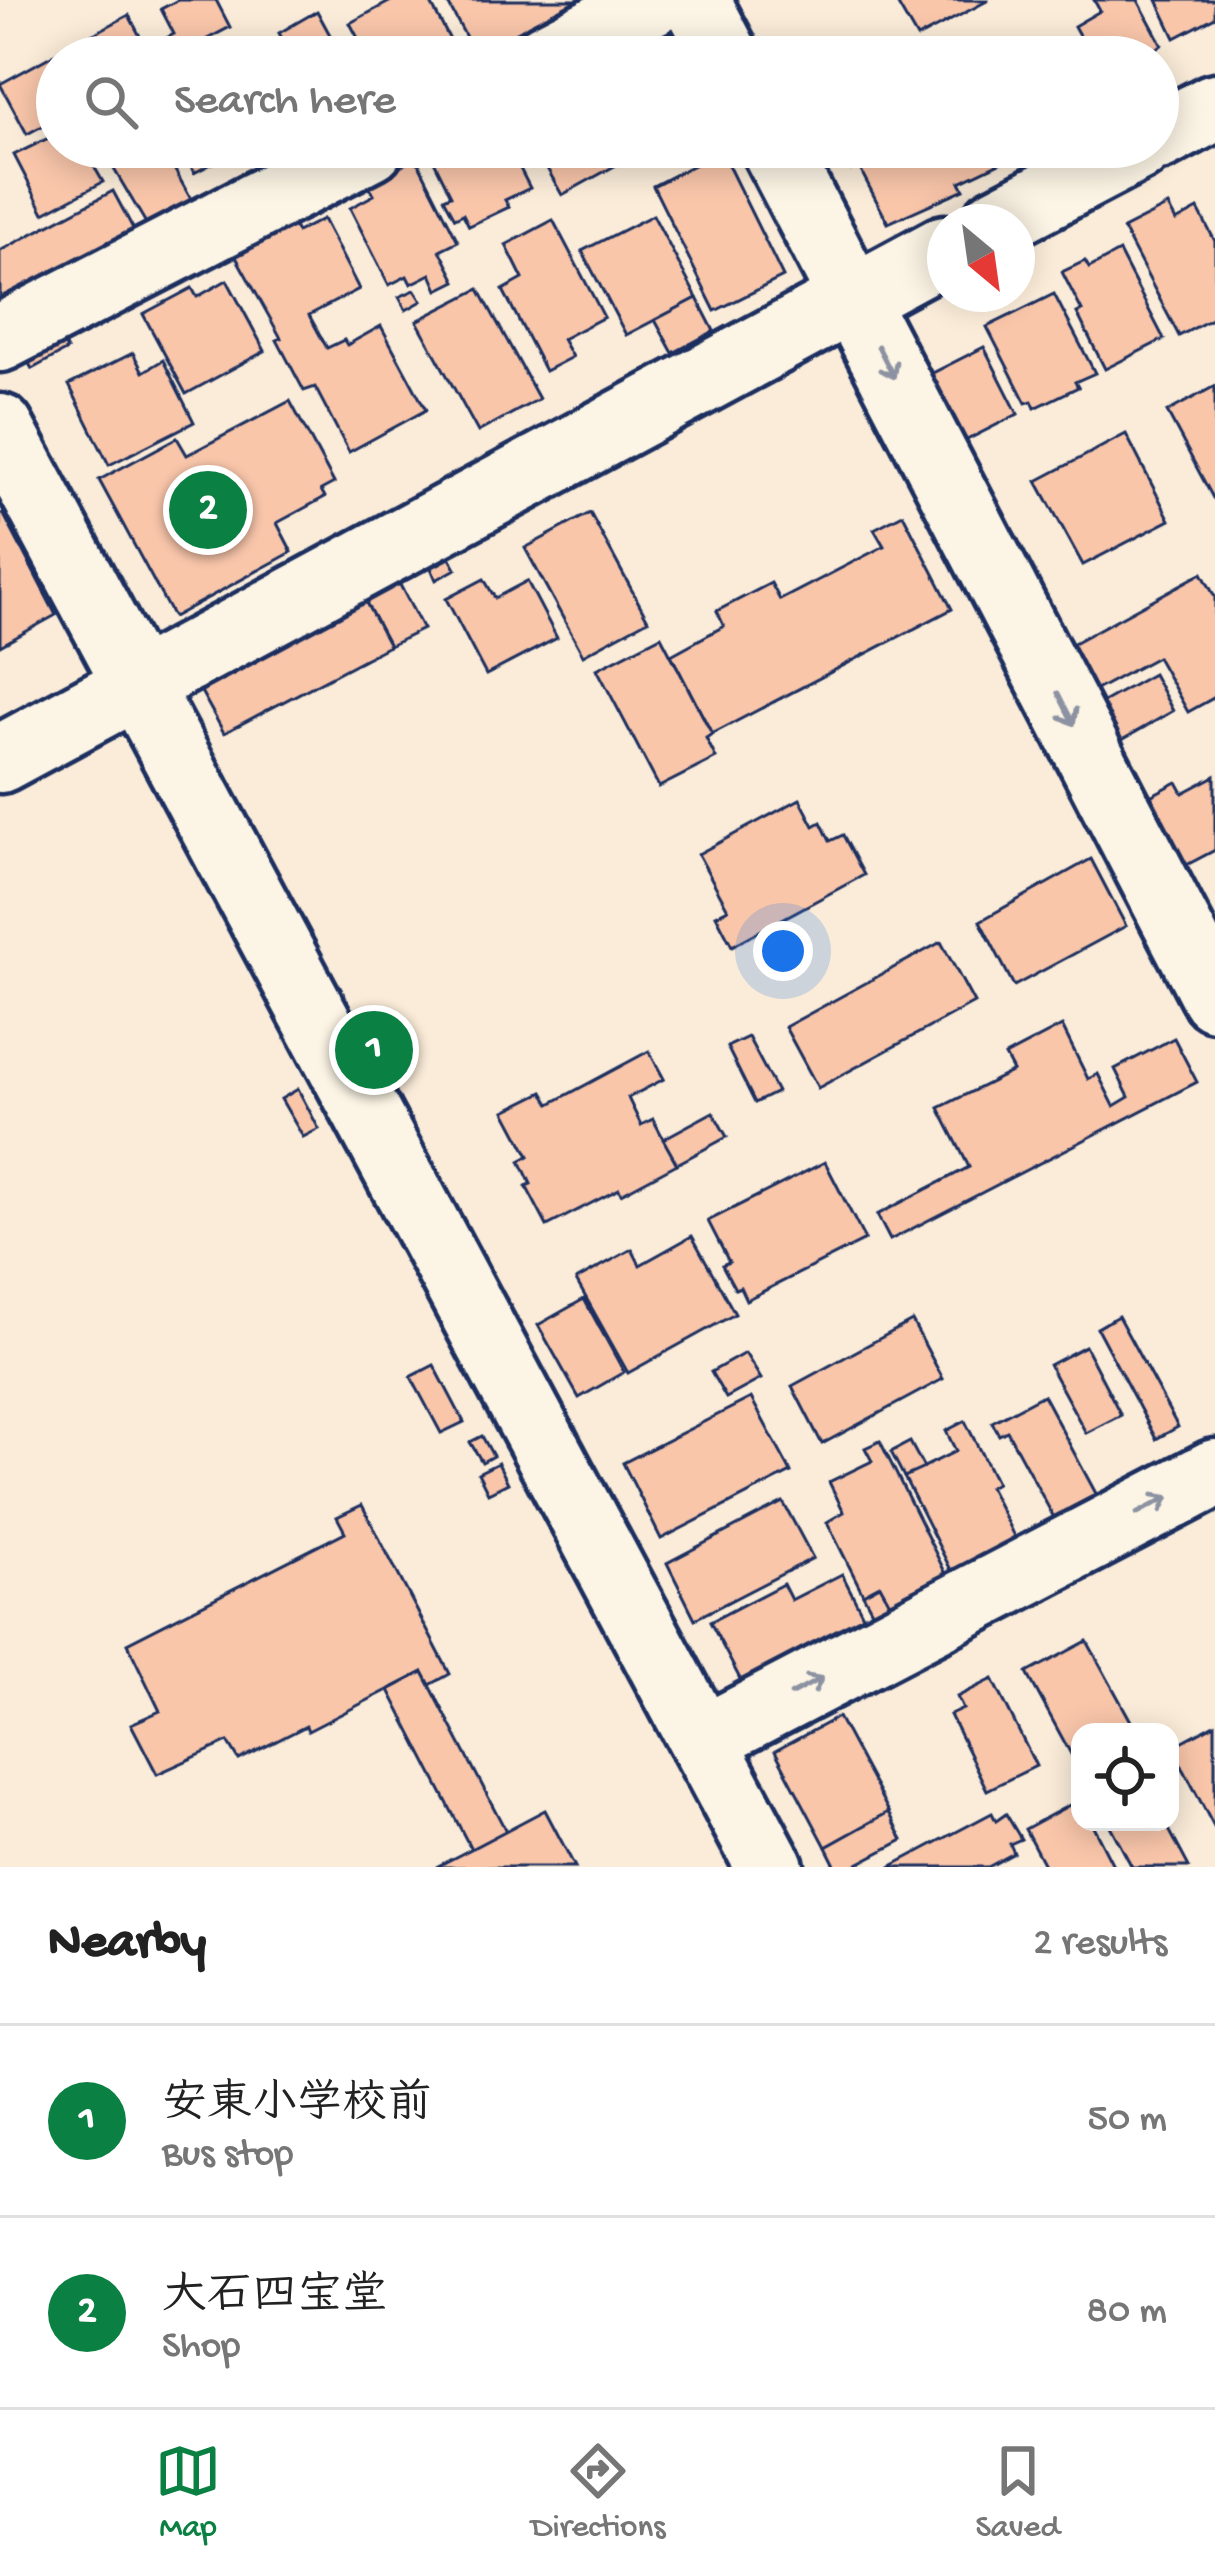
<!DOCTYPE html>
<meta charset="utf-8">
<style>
body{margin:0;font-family:"Gochi Hand","Klee One",sans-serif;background:#f6f6f6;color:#222}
.controls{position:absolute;right:36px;bottom:36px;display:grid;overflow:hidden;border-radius:24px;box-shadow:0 6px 30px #0003}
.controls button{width:108px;height:108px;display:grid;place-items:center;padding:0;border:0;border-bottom:3px solid #e0e0e0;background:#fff;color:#222;font:60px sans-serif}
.compass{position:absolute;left:927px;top:204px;width:108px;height:108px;border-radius:50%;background:#fff;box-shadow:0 6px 30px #0003;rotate:151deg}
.you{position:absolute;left:783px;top:951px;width:42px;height:42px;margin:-30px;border:9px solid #fff;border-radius:50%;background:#1a73e8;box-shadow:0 0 0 18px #1a73e833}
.badge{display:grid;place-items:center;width:78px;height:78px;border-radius:50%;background:#0b8043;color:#fff;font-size:39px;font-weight:700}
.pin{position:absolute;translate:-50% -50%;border:6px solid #fff;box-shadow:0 3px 12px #0006}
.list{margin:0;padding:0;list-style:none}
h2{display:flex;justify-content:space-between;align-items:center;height:156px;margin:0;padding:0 48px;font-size:51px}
h2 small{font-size:39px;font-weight:400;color:#767676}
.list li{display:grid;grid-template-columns:78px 1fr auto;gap:36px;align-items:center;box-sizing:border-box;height:192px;padding:0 48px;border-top:3px solid #e0e0e0}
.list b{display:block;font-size:45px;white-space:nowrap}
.list p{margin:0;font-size:39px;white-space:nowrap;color:#767676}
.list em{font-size:39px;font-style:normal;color:#767676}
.icon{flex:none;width:66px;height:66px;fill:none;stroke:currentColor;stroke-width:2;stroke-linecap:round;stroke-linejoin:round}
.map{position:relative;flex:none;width:1215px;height:1867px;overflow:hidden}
.search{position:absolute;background:#fff;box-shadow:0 6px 30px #0003;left:36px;right:36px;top:36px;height:132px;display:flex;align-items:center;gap:30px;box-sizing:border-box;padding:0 42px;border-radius:66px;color:#767676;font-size:45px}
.sheet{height:540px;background:#fff}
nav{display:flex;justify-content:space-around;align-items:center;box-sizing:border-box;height:168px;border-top:3px solid #e0e0e0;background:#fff;font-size:33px;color:#767676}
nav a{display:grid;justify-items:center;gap:6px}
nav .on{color:#0b8043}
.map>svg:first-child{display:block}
</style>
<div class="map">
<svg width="1215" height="1867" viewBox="0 0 1215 1867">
<rect width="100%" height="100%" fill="#fbecd9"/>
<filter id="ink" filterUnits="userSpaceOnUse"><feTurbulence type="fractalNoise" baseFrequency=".00833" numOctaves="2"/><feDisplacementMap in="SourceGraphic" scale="24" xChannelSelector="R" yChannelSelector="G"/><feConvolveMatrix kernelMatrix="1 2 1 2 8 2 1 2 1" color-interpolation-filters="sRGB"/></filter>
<g filter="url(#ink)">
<!-- building -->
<g fill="#f9c6aa" stroke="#1b2f5e" stroke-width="3">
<path d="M 178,0 L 216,0 L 230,27 L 173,57 L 94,57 L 84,39 L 129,15 L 146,48 L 174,34 L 161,9 Z"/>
<path d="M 393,0 L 429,0 L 459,57 L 368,57 L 350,23 Z"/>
<path d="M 446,0 L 595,0 L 560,18 L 557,11 L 475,54 Z"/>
<path d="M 895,0 L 989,0 L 917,38 Z"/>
<path d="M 1094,0 L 1138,0 L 1162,45 L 1140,57 L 1091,57 L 1074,26 L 1100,11 Z"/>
<path d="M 1157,0 L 1215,0 L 1215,17 L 1175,38 Z"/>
<path d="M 317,11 L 342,57 L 264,57 L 261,52 L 283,40 L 279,33 Z"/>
<path d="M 75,43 L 83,57 L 57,57 L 57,118 L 27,134 L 0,84 Z"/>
<path d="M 57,134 L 57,147 L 83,147 L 103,182 L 44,213 L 14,155 Z"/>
<path d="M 101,147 L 162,147 L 192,201 L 147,225 Z"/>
<path d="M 181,147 L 244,147 L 194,173 Z"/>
<path d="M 432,147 L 509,147 L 530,188 L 505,200 L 509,207 L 469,226 L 463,214 L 455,218 L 444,198 L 451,195 L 428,149 Z"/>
<path d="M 535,147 L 649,147 L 562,195 Z"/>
<path d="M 859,147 L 1012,147 L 1016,155 L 960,182 L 964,189 L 888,223 L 859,167 L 851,170 L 843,155 Z"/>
<path d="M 1029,147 L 1065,147 L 1038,162 Z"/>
<path d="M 721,151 L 783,277 L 715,311 L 653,186 Z"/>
<path d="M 416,158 L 458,241 L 440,250 L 456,281 L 438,290 L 431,274 L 411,284 L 407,276 L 389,285 L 350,208 L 374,195 L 367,183 Z"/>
<path d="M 113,191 L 144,249 L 13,318 L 0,295 L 0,251 Z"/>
<path d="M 1168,206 L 1176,221 L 1198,209 L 1215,241 L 1215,317 L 1179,336 L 1123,229 Z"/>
<path d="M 653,215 L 697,298 L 626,335 L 582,251 Z"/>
<path d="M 288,217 L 297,232 L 323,219 L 359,289 L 309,315 L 327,348 L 344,340 L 347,345 L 381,326 L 426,410 L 349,452 L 315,387 L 304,391 L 277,340 L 281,338 L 231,248 Z"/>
<path d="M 553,220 L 604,317 L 562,339 L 572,357 L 545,371 L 503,290 L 523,279 L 506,245 Z"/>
<path d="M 1119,252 L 1164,339 L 1105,369 L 1077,313 L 1082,311 L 1062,272 L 1085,261 L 1089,268 Z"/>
<path d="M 227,280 L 265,351 L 186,394 L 143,314 L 192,288 L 197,297 Z"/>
<path d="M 479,289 L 539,399 L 478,432 L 417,321 Z"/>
<path d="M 415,290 L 422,301 L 406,310 L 399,297 Z"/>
<path d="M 1054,294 L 1095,373 L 1075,382 L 1078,387 L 1035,408 L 1032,401 L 1026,403 L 987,327 Z"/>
<path d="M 697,298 L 714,331 L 673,353 L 655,320 Z"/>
<path d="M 57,333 L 67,350 L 32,369 L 23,352 Z"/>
<path d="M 984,347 L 1018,414 L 951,448 L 917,381 Z"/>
<path d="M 133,353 L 143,372 L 163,360 L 194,422 L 109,465 L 69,385 Z"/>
<path d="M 1215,386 L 1215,497 L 1213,498 L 1167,412 Z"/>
<path d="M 290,401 L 334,483 L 321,490 L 325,497 L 277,523 L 292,552 L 173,617 L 99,480 L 177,438 L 187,455 Z"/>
<path d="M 1126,434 L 1170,520 L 1083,565 L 1037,481 Z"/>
<path d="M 3,513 L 56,615 L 0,646 L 0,515 Z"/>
<path d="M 590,513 L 648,620 L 583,655 L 525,548 Z"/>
<path d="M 903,514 L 952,609 L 712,734 L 671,655 L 724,626 L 717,611 L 771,583 L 780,600 L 884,546 L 874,529 Z"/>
<path d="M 450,558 L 456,569 L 436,580 L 431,568 Z"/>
<path d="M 1202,573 L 1215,597 L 1215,697 L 1188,712 L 1157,657 L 1081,698 L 1057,652 Z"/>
<path d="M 484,579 L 495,598 L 527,581 L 557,638 L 486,675 L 446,599 Z"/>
<path d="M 398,581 L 423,629 L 389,646 L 364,599 Z"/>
<path d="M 364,599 L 389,646 L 224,733 L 198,686 Z"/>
<path d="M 661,636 L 712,734 L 706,738 L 716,758 L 659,787 L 597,669 Z"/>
<path d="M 1153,674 L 1173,711 L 1115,744 L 1094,707 Z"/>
<path d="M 1215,776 L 1215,850 L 1177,870 L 1141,801 L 1177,782 L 1183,793 Z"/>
<path d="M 800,799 L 814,826 L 821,822 L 830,841 L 843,835 L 864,875 L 732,946 L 716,915 L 728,909 L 698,854 Z"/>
<path d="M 1091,859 L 1126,926 L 1014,986 L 980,921 Z"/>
<path d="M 941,942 L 974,1003 L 818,1088 L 785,1027 Z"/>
<path d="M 1062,1026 L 1088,1079 L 1098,1074 L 1114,1106 L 1129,1097 L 1115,1069 L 1174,1038 L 1197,1082 L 890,1240 L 877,1215 L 969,1167 L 939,1108 L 1013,1071 L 1005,1056 Z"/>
<path d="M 748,1037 L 777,1092 L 755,1103 L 727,1047 Z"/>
<path d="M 649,1051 L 664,1079 L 628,1098 L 641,1125 L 653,1119 L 677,1164 L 621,1194 L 619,1189 L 547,1226 L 526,1186 L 531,1184 L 520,1161 L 529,1156 L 505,1111 L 543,1092 L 550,1104 Z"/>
<path d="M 298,1089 L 319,1129 L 303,1137 L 281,1099 Z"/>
<path d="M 713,1112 L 727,1137 L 677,1164 L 663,1139 Z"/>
<path d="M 825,1162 L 865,1240 L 746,1300 L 740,1287 L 735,1289 L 722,1265 L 729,1262 L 708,1221 Z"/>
<path d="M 692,1236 L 735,1314 L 628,1373 L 576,1280 L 632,1249 L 640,1265 Z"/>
<path d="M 584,1299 L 624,1372 L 579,1398 L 538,1325 Z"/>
<path d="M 1118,1316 L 1178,1427 L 1156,1439 L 1097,1328 Z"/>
<path d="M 912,1321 L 943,1379 L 822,1444 L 792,1386 Z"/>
<path d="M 1085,1346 L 1121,1415 L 1086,1433 L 1049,1365 Z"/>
<path d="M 745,1353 L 761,1379 L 726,1398 L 711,1372 Z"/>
<path d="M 434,1365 L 464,1422 L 441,1433 L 411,1377 Z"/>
<path d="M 1043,1395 L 1100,1501 L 1058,1525 L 1007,1431 L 999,1435 L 992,1422 Z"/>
<path d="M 751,1398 L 791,1472 L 661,1539 L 623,1463 Z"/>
<path d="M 965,1421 L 996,1483 L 989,1487 L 1019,1546 L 955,1578 L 904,1477 L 956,1451 L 946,1431 Z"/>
<path d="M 482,1436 L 493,1456 L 482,1462 L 470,1442 Z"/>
<path d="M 880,1441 L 947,1576 L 890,1605 L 880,1585 L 863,1594 L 827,1522 L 844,1512 L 829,1482 L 872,1461 L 865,1448 Z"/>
<path d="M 910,1442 L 924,1468 L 904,1477 L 891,1452 Z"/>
<path d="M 498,1463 L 508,1483 L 488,1493 L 478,1473 Z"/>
<path d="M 783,1502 L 813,1558 L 695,1619 L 667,1563 Z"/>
<path d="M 362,1505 L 450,1674 L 430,1685 L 423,1672 L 308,1731 L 306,1726 L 239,1760 L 228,1742 L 157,1774 L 131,1724 L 160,1711 L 127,1643 L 345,1532 L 337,1517 Z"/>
<path d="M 842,1574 L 872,1633 L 749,1696 L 710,1622 L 783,1584 L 791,1600 Z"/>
<path d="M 880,1585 L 898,1617 L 880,1626 L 863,1594 Z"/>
<path d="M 1087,1641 L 1132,1723 L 1116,1732 L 1080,1732 L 1080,1752 L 1072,1756 L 1027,1673 Z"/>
<path d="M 423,1672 L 506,1831 L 471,1849 L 389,1690 Z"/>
<path d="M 993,1679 L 1036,1766 L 987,1790 L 950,1715 L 963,1709 L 957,1697 Z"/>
<path d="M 838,1717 L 889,1812 L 826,1847 L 775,1751 Z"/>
<path d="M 1215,1724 L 1215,1829 L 1172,1747 Z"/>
<path d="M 1079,1800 L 1080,1822 L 1091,1822 L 1114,1867 L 1045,1867 L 1025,1829 Z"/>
<path d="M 545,1810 L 575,1867 L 436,1867 L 471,1849 Z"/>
<path d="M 889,1812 L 903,1840 L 852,1867 L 836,1867 L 826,1847 Z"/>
<path d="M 992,1813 L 996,1821 L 1006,1814 L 1021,1839 L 1010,1844 L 1014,1853 L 988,1867 L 890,1867 Z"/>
<path d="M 1108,1822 L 1165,1822 L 1189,1867 L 1132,1867 Z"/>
</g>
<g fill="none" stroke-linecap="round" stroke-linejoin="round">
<defs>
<g id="minor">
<path d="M 696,0 L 726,57"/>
<path d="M 545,57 L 655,0"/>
<path d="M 1158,137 L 1215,107"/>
<path d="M 774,147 L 1215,997"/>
<path d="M 996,222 L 1139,147"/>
<path d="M 0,338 L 370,147"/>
<path d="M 0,428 L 770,1867"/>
<path d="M 0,759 L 945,249"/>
<path d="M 703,1740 L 1215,1473"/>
</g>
</defs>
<!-- minor casing -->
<use href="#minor" stroke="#1b2f5e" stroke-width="75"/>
<!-- minor -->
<use href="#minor" stroke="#fcf5e5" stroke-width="66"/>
</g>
<!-- one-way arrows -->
<defs><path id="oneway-shaft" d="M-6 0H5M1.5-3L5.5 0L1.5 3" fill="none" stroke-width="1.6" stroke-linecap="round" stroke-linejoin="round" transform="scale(3)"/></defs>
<g stroke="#8c92a2">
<use href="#oneway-shaft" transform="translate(886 362) rotate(63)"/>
<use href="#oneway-shaft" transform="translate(1066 709) rotate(63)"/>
<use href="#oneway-shaft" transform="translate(1153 1505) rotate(-28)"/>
<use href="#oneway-shaft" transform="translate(807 1686) rotate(-28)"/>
</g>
</g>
</svg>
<div class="controls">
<button><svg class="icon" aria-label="locate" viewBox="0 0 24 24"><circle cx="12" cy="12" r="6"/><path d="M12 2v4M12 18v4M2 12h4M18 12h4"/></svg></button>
</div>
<svg class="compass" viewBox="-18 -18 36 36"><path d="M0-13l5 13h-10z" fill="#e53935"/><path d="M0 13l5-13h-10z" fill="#767676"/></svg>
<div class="you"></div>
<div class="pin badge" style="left:374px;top:1050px">1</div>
<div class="pin badge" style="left:208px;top:510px">2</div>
<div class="search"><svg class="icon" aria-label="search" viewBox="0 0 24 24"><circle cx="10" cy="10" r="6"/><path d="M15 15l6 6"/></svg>Search here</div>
</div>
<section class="sheet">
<h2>Nearby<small>2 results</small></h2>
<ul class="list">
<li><span class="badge">1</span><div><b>安東小学校前</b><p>Bus stop</p></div><em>50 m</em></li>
<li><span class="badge">2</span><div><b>大石四宝堂</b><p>Shop</p></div><em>80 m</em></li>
</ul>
</section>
<nav>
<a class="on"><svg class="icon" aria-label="map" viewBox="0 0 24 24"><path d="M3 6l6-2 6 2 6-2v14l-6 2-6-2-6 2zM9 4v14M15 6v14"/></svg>Map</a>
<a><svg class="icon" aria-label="directions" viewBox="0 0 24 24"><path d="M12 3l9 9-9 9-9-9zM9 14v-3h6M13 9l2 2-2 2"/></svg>Directions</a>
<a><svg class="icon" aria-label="saved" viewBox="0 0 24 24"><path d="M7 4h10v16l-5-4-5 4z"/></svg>Saved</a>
</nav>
